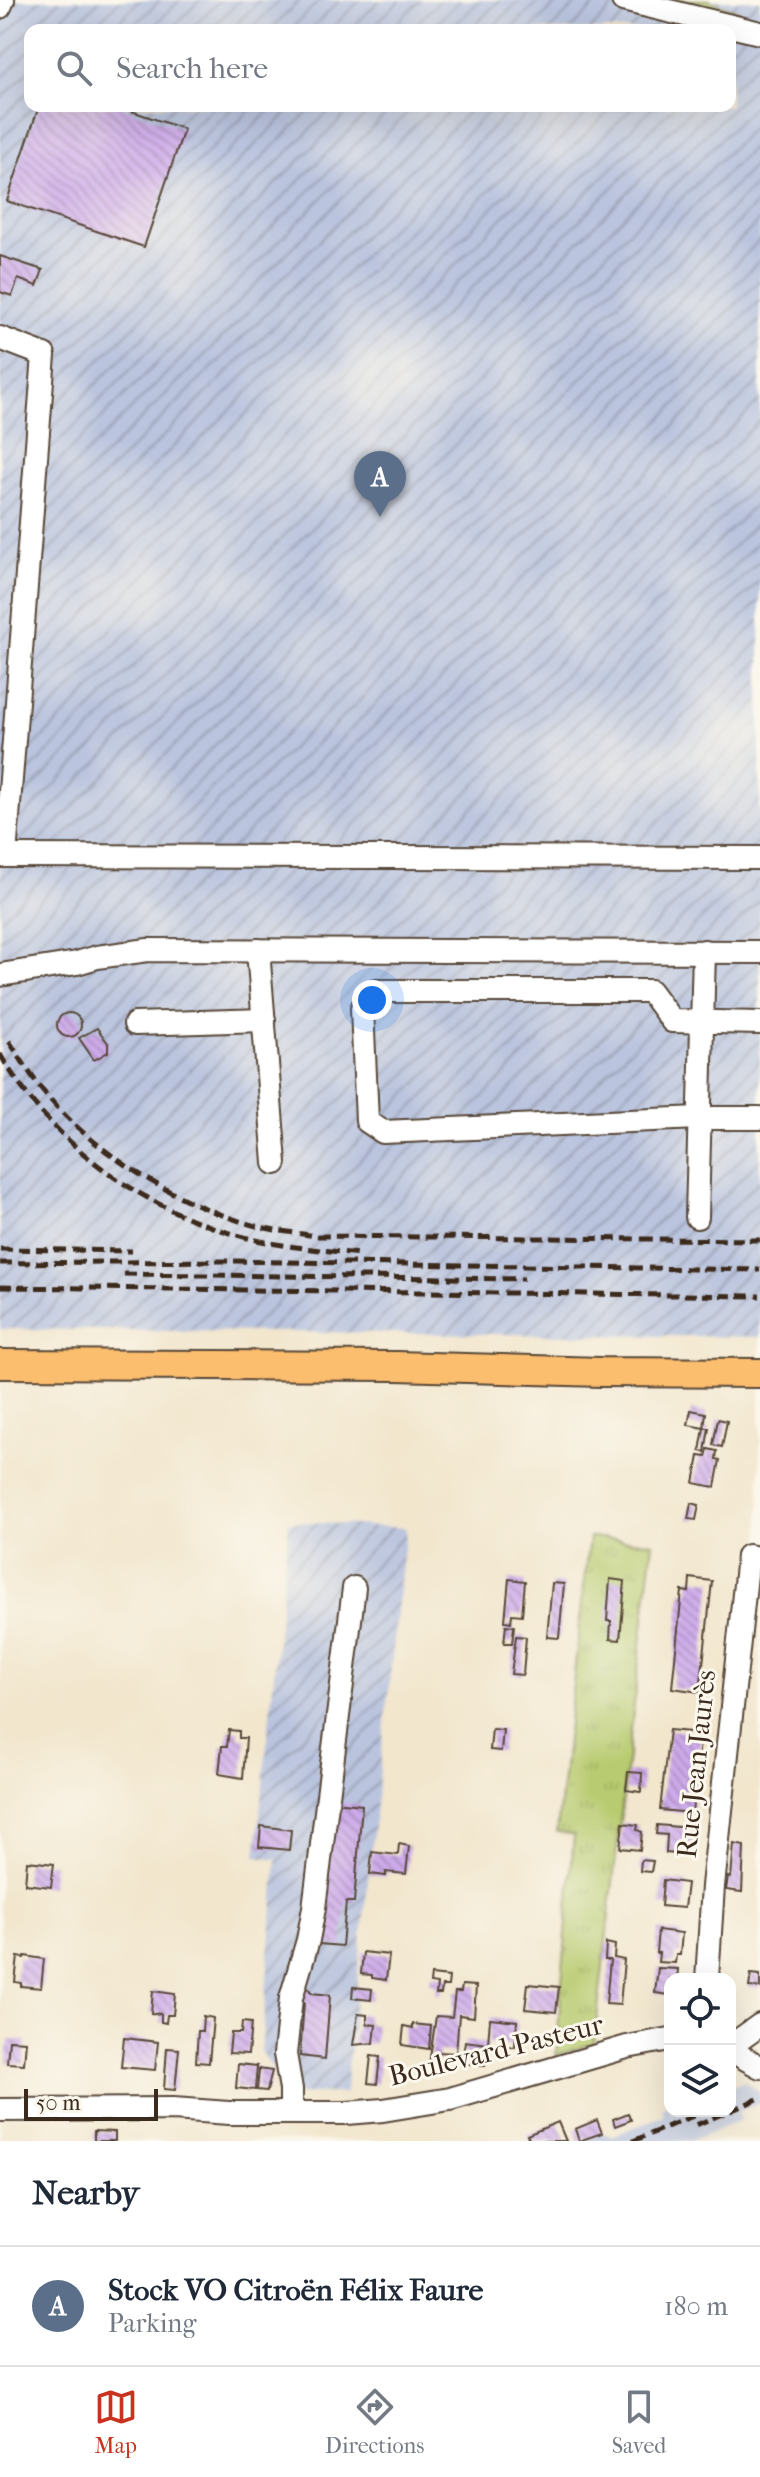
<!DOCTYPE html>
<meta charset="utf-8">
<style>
body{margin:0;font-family:"IM FELL French Canon",serif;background:#f2f2f3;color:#1f2937}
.controls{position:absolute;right:24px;bottom:24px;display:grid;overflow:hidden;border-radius:16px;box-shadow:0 8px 32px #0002}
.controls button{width:72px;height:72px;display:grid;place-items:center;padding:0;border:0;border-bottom:2px solid #e0e1e3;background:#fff;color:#1f2937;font:40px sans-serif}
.scale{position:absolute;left:24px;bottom:20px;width:134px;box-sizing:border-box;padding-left:8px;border:4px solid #3b2a1e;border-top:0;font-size:22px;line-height:28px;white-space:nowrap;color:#3b2a1e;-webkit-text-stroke:6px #fbf7ec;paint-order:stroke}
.you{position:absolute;left:372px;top:1000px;width:28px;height:28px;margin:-20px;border:6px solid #fff;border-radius:50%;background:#1a73e8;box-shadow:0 0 0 12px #1a73e833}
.badge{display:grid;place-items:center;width:52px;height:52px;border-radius:50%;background:#c8321e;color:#fff;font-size:26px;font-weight:700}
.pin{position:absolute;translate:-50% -66px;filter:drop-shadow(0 2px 4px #0008)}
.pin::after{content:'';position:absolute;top:42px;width:28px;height:24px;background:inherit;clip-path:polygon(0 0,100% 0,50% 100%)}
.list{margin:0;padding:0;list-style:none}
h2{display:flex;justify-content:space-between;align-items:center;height:104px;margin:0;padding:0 32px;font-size:34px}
h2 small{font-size:26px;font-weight:400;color:#747a83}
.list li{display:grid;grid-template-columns:52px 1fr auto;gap:24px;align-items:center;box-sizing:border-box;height:120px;padding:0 32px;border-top:2px solid #e0e1e3}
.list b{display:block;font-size:30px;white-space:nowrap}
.list p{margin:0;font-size:26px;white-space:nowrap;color:#747a83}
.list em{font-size:26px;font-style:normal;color:#747a83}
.icon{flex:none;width:44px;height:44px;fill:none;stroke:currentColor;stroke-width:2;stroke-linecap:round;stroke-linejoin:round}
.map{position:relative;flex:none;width:760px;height:2141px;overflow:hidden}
.search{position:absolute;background:#fff;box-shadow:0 8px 32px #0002;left:24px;right:24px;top:24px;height:88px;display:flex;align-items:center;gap:20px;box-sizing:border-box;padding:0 28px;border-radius:16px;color:#747a83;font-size:30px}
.sheet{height:224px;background:#fff}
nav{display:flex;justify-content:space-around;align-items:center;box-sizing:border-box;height:112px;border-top:2px solid #e0e1e3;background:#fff;font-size:22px;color:#747a83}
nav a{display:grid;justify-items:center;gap:4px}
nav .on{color:#c8321e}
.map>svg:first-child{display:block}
</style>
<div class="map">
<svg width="760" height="2141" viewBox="0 0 760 2141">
<defs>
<pattern id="industrial-furrows" width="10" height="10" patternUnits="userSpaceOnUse" patternTransform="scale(2)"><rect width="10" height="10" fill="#bac4de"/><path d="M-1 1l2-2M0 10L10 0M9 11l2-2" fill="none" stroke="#989fb3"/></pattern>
<pattern id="grass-tufts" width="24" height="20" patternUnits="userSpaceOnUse" patternTransform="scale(2)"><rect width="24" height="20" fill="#b8cb6f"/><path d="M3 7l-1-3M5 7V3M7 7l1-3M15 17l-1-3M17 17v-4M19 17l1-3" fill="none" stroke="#9fae60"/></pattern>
<pattern id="building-back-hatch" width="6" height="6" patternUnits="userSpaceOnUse" patternTransform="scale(2)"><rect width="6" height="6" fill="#cdaaea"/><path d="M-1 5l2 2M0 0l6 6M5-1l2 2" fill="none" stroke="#a88bbd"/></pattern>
</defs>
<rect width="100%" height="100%" fill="#fbf7ec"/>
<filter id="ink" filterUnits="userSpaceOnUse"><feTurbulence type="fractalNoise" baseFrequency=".0125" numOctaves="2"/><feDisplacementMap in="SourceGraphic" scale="16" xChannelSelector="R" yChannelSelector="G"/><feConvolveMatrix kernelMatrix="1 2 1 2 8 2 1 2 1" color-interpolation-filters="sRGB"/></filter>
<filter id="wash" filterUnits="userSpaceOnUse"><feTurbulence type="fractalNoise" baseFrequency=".006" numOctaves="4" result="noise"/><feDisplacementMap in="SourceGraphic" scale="32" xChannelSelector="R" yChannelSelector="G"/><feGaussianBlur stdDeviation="1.8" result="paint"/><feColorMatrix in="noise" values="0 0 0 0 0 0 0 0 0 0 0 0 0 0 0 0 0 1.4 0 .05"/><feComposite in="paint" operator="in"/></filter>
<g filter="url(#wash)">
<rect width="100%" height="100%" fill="#f2e6cd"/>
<!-- industrial -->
<g fill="url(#industrial-furrows)" fill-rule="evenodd">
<path d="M 0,0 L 760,0 L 760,1337 L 0,1329 ZM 30,30 L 730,30 L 730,106 L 30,106 Z"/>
<path d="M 289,1521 L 406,1528 L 345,2093 L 276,2095 L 276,2072 L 261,2053 L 277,1859 L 256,1856 Z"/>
</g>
<!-- railway -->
<path fill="#bac4de" d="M 745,2081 L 760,2093 L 760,2102 L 738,2112 L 741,2120 L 690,2141 L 583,2141 L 602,2133 L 612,2136 L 664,2115 L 662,2108 L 670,2104 L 670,2111 L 730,2111 L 730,2087 Z"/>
<!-- grass -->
<g fill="url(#grass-tufts)" stroke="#7a7a46" stroke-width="2">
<path d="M 659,0 L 709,0 L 738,11 L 732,18 Z"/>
<path d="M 589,1537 L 653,1543 L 594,2043 L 556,2055 L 574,1835 L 557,1832 Z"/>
</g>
<g id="blocks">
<!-- building -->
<g fill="url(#building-back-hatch)">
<path d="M 39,106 L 117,106 L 184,129 L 144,247 L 7,201 Z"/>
<path d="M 0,256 L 43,270 L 37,286 L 18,279 L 12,296 L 0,292 Z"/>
<circle cx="69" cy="1025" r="12"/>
<path d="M 97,1028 L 108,1043 L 108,1052 L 94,1060 L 79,1038 Z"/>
<path d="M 691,1410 L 706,1413 L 704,1428 L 688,1425 Z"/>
<path d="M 718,1419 L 727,1421 L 722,1447 L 713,1445 Z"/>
<path d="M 704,1428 L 709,1428 L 705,1452 L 700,1451 Z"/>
<path d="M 708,1449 L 717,1451 L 716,1459 L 720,1460 L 715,1487 L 694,1483 L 699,1456 L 706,1457 Z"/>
<path d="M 691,1503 L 699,1505 L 696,1520 L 688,1519 Z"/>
<path d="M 690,1578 L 712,1581 L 700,1692 L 672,1688 L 682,1591 L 689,1592 Z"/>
<path d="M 509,1579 L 525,1581 L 522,1615 L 512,1614 L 511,1622 L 505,1621 Z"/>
<path d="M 610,1579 L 625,1581 L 620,1640 L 610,1639 L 611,1621 L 607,1621 Z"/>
<path d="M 552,1583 L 564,1584 L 559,1638 L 547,1637 Z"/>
<path d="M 506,1625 L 514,1626 L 512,1643 L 504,1643 Z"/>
<path d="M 516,1636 L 526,1637 L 523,1675 L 511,1674 Z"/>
<path d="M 492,1729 L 503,1730 L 501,1751 L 490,1750 Z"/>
<path d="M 229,1730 L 239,1731 L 239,1738 L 246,1738 L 243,1778 L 219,1774 L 222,1746 L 227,1746 Z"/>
<path d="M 669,1730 L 701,1733 L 692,1813 L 660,1810 Z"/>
<path d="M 628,1772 L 642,1773 L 641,1792 L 626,1790 Z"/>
<path d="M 334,1802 L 362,1805 L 354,1902 L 346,1902 L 342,1946 L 319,1944 Z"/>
<path d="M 623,1823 L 638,1825 L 637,1830 L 642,1832 L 640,1850 L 620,1848 Z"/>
<path d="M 657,1825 L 689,1828 L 688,1837 L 691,1837 L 690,1855 L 666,1853 L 667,1835 L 656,1834 Z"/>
<path d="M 261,1826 L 291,1830 L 289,1850 L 259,1847 Z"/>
<path d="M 399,1844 L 409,1846 L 406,1874 L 386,1872 L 386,1876 L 370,1874 L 372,1852 L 398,1855 Z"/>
<path d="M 734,1844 L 744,1846 L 742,1892 L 726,1890 L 728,1877 L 731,1878 Z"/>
<path d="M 641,1860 L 653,1861 L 651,1872 L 640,1871 Z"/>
<path d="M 27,1861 L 54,1864 L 51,1887 L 25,1884 Z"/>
<path d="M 663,1880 L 687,1883 L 684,1908 L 661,1906 Z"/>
<path d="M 658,1930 L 682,1933 L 680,1955 L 676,1955 L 675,1963 L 658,1962 L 659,1953 L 656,1953 Z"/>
<path d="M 606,1943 L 615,1945 L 614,1958 L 624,1960 L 620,2005 L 606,2004 L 610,1960 L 605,1960 Z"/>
<path d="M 363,1952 L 389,1955 L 386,1980 L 372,1978 L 372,1975 L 361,1974 Z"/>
<path d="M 25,1956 L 44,1959 L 41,1988 L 21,1986 L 21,1983 L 15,1982 L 18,1957 L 24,1958 Z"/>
<path d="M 658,1968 L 678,1969 L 677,1979 L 670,1979 L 670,1995 L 655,1993 Z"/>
<path d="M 751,1974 L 760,1975 L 760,1988 L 749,1987 Z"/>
<path d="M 431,1975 L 449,1977 L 448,1986 L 442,1986 L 441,1994 L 436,1994 L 437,1984 L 430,1983 Z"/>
<path d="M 528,1984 L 559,1987 L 556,2012 L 525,2009 Z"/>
<path d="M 462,1985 L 476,1986 L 474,2017 L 459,2015 L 456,2053 L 438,2052 L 437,2066 L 429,2065 L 436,2016 L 452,2017 L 455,1992 L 461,1992 Z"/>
<path d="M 307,1987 L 312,1993 L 330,1995 L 325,2059 L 300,2056 L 304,2002 L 298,1997 Z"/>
<path d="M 353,1987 L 372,1989 L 371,2000 L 352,1998 Z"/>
<path d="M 153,1991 L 175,1994 L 173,2015 L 167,2015 L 166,2023 L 161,2022 L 161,2014 L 151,2013 Z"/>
<path d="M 358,2014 L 367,2015 L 367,2024 L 376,2025 L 374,2043 L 353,2045 Z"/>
<path d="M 203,2016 L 213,2018 L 209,2063 L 196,2062 L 198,2031 L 202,2031 Z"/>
<path d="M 490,2018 L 517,2021 L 515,2047 L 488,2044 L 485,2066 L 462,2063 L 465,2041 L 488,2044 Z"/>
<path d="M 242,2022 L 251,2023 L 248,2054 L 229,2053 L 231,2033 L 241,2033 Z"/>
<path d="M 413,2024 L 431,2026 L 429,2049 L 402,2045 L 404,2026 L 413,2028 Z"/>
<path d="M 124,2038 L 158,2042 L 155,2070 L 121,2067 Z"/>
<path d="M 9,2040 L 26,2041 L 24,2064 L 7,2063 Z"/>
<path d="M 167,2048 L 179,2049 L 175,2090 L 164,2089 Z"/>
<path d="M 371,2056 L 380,2057 L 377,2084 L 368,2083 Z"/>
<path d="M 238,2064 L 257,2066 L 255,2090 L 236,2088 Z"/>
<path d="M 259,2069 L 272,2071 L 267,2091 L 257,2090 Z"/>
<path d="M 628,2113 L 631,2120 L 615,2126 L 613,2119 Z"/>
<path d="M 597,2120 L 602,2133 L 579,2141 L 575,2129 Z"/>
<path d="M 558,2122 L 566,2141 L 530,2141 L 527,2135 Z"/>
<path d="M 94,2131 L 115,2132 L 115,2141 L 94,2141 Z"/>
</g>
</g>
</g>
<g filter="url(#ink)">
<use href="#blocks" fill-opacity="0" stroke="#564638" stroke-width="2"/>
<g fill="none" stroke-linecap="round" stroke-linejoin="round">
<defs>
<g id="minor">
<path d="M 623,0 L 760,33"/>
<path d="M 0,7 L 3,0"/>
<path d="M 0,338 L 44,355 L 5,856 L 0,856"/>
<path d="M 5,856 L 760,858"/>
<path d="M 258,950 L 275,1163"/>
<path d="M 0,975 L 77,963 L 97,957 L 148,950 L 760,952"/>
<path d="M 760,1023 L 672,1021 L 650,991 L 376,991 L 362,1008 L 367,1121 L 383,1132 L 699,1118 L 760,1118"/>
<path d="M 135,1024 L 264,1020"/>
<path d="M 697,1217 L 704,951"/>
<path d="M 707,1979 L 713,1886 L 748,1556 L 760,1558"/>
<path d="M 730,2050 L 760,2067"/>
<path d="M 732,2051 L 739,2040 L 760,2025"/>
<path d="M 0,2110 L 173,2109 L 229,2113 L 347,2113 L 383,2110 L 450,2099 L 627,2047 L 670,2039"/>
<path d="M 291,2113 L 291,2089 L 285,2054 L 291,1998 L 308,1940 L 314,1908 L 354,1588"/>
</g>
<path id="major" d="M 0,1364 L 396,1366 L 601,1372 L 760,1373"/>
</defs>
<!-- minor casing -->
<use href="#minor" stroke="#564638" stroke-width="26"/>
<!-- major casing -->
<use href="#major" stroke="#564638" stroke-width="32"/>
<!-- minor -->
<use href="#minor" stroke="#fff" stroke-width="22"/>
<!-- major -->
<use href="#major" stroke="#fbbd6e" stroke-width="28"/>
<!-- rail -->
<g stroke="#3b2a1e" stroke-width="5" stroke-dasharray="12 6" stroke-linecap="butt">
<path d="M 9,1041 C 19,1056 29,1073 40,1087 C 91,1153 180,1206 260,1227 C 278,1231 297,1233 315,1236 L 760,1240"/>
<path d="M 0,1054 C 53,1146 142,1209 244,1237 C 282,1247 321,1250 360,1254"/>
<path d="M 0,1249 L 132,1251"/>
<path d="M 0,1263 L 229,1261 L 760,1270"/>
<path d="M 124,1274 L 524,1279"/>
<path d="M 0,1287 L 760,1296"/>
<path d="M 730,2111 L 760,2098"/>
<path d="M 696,2125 L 729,2111"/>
<path d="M 633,2141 L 705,2111"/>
</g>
</g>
</g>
<g text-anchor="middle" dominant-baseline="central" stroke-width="6" stroke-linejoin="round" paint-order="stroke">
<!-- street labels -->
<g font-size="28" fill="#3b2a1e" stroke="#fbf7ec">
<text transform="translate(696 1764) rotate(-84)">Rue Jean Jaurès</text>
<text transform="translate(496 2050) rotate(-14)">Boulevard Pasteur</text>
</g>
</g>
</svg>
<div class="controls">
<button><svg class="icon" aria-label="locate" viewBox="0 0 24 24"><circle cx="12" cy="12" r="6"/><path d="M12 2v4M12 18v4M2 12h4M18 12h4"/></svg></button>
<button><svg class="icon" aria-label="layers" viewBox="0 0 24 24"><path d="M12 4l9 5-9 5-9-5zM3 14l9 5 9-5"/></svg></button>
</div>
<div class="scale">50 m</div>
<div class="you"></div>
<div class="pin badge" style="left:380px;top:517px;background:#5c6f8a">A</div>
<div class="search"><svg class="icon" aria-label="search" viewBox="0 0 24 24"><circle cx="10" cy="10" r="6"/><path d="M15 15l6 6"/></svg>Search here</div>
</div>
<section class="sheet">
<h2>Nearby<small></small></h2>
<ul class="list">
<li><span class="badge" style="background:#5c6f8a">A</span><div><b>Stock VO Citroën Félix Faure</b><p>Parking</p></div><em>180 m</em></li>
</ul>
</section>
<nav>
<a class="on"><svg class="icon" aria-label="map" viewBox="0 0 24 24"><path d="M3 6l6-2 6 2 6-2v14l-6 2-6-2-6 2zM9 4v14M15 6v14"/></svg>Map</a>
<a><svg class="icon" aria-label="directions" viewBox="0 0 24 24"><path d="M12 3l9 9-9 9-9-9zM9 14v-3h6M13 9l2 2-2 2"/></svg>Directions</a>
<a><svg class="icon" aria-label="saved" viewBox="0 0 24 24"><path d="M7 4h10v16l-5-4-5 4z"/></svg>Saved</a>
</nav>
